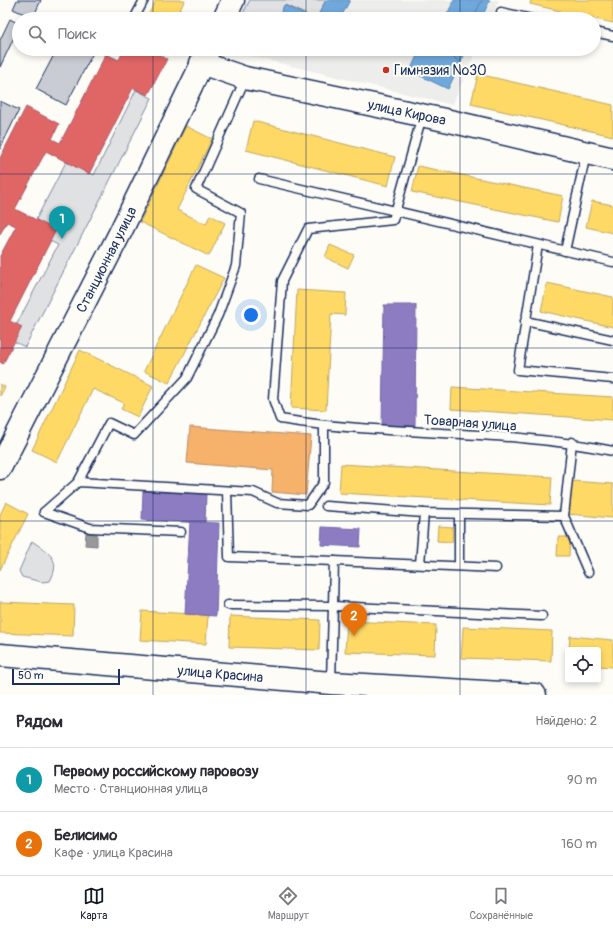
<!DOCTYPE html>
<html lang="ru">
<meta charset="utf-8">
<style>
body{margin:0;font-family:Pangolin,sans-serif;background:#f7f7f7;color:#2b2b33}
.controls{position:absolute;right:12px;bottom:12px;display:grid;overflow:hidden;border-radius:4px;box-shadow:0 2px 6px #0003}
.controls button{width:36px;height:36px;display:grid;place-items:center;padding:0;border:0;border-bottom:1px solid #e1e1e2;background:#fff;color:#2b2b33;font:20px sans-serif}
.scale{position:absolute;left:12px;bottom:10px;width:108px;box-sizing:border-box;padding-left:4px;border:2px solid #1b2f5e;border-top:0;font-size:11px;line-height:14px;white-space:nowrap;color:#1b2f5e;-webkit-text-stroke:3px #fdfcf7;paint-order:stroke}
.you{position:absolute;left:251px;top:315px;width:14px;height:14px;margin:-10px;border:3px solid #fff;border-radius:50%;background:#1a73e8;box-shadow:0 0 0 6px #1a73e833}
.badge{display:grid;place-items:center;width:26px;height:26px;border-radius:50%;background:#111827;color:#fff;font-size:13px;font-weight:700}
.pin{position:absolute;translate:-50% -33px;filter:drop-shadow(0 1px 2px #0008)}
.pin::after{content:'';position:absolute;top:21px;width:14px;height:12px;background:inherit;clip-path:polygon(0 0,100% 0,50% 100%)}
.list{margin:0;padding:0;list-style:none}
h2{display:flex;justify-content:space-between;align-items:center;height:52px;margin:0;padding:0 16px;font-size:17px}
h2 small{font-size:13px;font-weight:400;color:#7c7c81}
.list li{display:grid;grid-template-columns:26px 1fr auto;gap:12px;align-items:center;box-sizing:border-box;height:64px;padding:0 16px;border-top:1px solid #e1e1e2}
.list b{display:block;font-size:15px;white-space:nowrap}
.list p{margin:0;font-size:13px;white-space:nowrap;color:#7c7c81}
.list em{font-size:13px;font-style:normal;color:#7c7c81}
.icon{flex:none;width:22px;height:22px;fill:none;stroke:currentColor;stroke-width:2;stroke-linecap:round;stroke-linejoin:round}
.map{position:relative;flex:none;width:613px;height:695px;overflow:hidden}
.search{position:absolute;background:#fff;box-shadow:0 2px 6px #0003;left:12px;right:12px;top:12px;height:44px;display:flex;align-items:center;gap:10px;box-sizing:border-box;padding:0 14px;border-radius:22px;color:#7c7c81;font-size:15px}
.sheet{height:180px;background:#fff}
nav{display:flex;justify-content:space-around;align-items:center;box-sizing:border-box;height:56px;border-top:1px solid #e1e1e2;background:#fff;font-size:11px;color:#7c7c81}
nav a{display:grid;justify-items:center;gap:2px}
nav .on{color:#111827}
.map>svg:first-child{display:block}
</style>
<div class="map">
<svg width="613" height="695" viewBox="0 0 613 695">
<rect width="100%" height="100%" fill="#fdfcf7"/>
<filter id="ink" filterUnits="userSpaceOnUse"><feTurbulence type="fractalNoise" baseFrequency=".025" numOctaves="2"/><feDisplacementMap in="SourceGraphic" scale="8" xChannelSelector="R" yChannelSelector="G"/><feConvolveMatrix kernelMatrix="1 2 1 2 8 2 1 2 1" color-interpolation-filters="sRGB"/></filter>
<g filter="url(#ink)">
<!-- built -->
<g fill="#edeeec">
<path d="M 245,0 L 499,0 L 491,19 L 236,19 Z"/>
<path d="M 221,49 L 477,49 L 452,105 Z"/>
</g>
<!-- green -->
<g fill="#e0e1e3" stroke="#7e88a0">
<path d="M 250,0 L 326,0 L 316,19 L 285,5 L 278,19 L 240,19 Z"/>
<path d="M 136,90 L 152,98 L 25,347 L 9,339 L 58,245 L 30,231 L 66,162 L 94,175 Z"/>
<path d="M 32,541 C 49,553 62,559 50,581 L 42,582 L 22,577 L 19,571 Z"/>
</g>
<!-- homes -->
<g fill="#ffd966" stroke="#bba664">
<path d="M 156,0 L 185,0 L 175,19 L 146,19 Z"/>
<path d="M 531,0 L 613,0 L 613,23 L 530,4 Z"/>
<path d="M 478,74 L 613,105 L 613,136 L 471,104 Z"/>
<path d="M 253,121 L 395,157 L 388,186 L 246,150 Z"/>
<path d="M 186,126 L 212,139 L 177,210 L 206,224 L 210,215 L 225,223 L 209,256 L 140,222 Z"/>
<path d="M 418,166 L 563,196 L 558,222 L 412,192 Z"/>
<path d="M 592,201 L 613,205 L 613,233 L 586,227 Z"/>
<path d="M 330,245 L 354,255 L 348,268 L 325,257 Z"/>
<path d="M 196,265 L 224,278 L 169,383 L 144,371 Z"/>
<path d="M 547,283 L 613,297 L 613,327 L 541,311 Z"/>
<path d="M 297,290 L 346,293 L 345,315 L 331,314 L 326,410 L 291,408 Z"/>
<path d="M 80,350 L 153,386 L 138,417 L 121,409 L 124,403 L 93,389 L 57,462 L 32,450 Z"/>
<path d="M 0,384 L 5,387 L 0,396 Z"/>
<path d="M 452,387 L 613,397 L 613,420 L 451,409 Z"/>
<path d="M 341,464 L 552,477 L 550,505 L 339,493 Z"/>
<path d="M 571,481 L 613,484 L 613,518 L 568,514 Z"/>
<path d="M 6,502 L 28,514 L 0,570 L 0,515 Z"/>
<path d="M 438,526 L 453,527 L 452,542 L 437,541 Z"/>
<path d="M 558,537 L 570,537 L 569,556 L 557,556 Z"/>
<path d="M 0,602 L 74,605 L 73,636 L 0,633 Z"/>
<path d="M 142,611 L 208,615 L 206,644 L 140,640 Z"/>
<path d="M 230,616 L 320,620 L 319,650 L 229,647 Z"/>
<path d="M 347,621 L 436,625 L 435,655 L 345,652 Z"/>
<path d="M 463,627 L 552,631 L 551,661 L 461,658 Z"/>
<path d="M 570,636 L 613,640 L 613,667 L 598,666 L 598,650 L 569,650 Z"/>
</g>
<!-- shops -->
<path fill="#e06666" stroke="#a55664" d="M 124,49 L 148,49 L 167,59 L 148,95 L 133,88 L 89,174 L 46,151 L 15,209 L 56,230 L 10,321 L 22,327 L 3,364 L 0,362 L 0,256 L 16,226 L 7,222 L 0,234 L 0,158 L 26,107 L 59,124 L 52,139 L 60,143 L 106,54 L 119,60 Z"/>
<!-- offices -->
<g fill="#8e7cc3" stroke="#6c65a5">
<path d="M 384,305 L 416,305 L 415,426 L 382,426 Z"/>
<path d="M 143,491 L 206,494 L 205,523 L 142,520 Z"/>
<path d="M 190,522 L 219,523 L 216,616 L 185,614 Z"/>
<path d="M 322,527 L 361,529 L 360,547 L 321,545 Z"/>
</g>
<!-- schools -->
<g fill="#6fa8dc" stroke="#5684b6">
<path d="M 326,0 L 350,0 L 340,19 L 316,19 Z"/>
<path d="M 454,0 L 482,0 L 473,19 L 445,19 Z"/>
<path d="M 482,0 L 490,0 L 481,19 L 473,19 Z"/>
<path d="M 284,5 L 313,19 L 278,19 Z"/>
<path d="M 420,49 L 459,49 L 454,58 L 461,62 L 448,89 L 410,71 Z"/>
<path d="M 459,49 L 467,49 L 461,62 L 454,58 Z"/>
</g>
<!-- health -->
<path fill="#f6b26b" stroke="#b48b67" d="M 190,427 L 311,436 L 306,495 L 272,492 L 273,470 L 187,463 Z"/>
<!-- industry -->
<path fill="#999" stroke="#737987" d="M 86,533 L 97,534 L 97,546 L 85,545 Z"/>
<!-- building -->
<g fill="#c9ccd3" stroke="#1b2f5e">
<path d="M 17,0 L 41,0 L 33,18 L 13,9 Z"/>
<path d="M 10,19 L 19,24 L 19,27 L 0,67 L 0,40 Z"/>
<path d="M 57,49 L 69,49 L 79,54 L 81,49 L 95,49 L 66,105 L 36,89 Z"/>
<path d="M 0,101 L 19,110 L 0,149 Z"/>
</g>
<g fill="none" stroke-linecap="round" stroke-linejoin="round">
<defs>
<g id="lane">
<path d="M 501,12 L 532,19"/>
<path d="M 134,19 L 144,0"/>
<path d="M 594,32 L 613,36"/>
<path d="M 422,116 L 393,220 L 308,229 L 282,281 L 273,399 L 280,419 C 390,437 504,428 613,451"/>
<path d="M 259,179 L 613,262"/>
<path d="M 538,245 L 518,370 L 613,379"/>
<path d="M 565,251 L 586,154"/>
<path d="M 525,321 L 613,340"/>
<path d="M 572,442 L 564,516 L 588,572"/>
<path d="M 78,482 L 109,423 L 134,435 L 187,378 L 218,315 L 236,266 L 241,213 L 196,189 L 245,79"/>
<path d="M 227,491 L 229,557 L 334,561"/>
<path d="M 326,506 L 424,513 L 564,516"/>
<path d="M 44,512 L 78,482 L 253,492 L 277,503 L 308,505 L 324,482 L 324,426"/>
<path d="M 44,512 L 90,528 L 181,532"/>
<path d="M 420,564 L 424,513"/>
<path d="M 459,565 L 459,514"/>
<path d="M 228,605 L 333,606 L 334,561 L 496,568"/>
<path d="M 331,682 L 333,606 L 542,616"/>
</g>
<g id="secondary">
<path d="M 224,19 L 233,0"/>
<path id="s1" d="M 201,63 L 245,78 L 454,122 L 613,159"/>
<path id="s2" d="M 0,468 L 120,233 L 209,49"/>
<path id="s3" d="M 0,655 L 331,683 L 535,695"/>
</g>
</defs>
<!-- lane casing -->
<use href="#lane" stroke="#1b2f5e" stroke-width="11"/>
<!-- secondary casing -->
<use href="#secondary" stroke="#1b2f5e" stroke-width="25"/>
<!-- lane -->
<use href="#lane" stroke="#fdfcf7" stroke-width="8"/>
<!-- secondary -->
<use href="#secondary" stroke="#fdfcf7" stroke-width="22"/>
</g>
</g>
<!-- grid -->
<path fill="none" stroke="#1b2f5e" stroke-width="1" stroke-opacity="0.55" d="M 153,0 L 153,19M 306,0 L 306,19M 460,0 L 460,19M 153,49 L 153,695M 306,49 L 306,695M 460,49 L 460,695M 0,174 L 613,174M 0,348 L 613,348M 0,521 L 613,521"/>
<!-- markers -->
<circle fill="#c8321e" stroke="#fdfcf7" stroke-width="1.5" cx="386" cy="70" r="4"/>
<g text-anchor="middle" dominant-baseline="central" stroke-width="4" stroke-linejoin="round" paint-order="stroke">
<!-- poi labels -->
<g font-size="14" fill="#1b2f5e" stroke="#fdfcf7" text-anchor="start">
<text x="394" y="70">Гимназия №30</text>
</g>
<!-- street labels -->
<g font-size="14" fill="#1b2f5e" stroke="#fdfcf7">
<text stroke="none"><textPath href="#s1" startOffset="212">улица Кирова</textPath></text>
<text stroke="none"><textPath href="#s2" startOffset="234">Станционная улица</textPath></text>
<text transform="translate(470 423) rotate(4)">Товарная улица</text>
<text stroke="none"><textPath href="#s3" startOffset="221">улица Красина</textPath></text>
</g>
</g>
</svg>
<div class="controls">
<button><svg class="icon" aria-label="locate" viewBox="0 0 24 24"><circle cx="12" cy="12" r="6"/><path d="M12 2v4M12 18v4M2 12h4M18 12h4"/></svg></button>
</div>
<div class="scale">50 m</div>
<div class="you"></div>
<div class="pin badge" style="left:62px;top:239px;background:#0f9aa8">1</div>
<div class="pin badge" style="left:354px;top:636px;background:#e8710a">2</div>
<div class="search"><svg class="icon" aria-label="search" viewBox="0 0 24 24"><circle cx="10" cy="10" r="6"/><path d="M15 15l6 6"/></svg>Поиск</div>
</div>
<section class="sheet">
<h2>Рядом<small>Найдено: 2</small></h2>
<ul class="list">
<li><span class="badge" style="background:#0f9aa8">1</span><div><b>Первому российскому паровозу</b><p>Место · Станционная улица</p></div><em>90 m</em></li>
<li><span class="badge" style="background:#e8710a">2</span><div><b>Белисимо</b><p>Кафе · улица Красина</p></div><em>160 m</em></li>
</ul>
</section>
<nav>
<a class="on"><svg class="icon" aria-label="map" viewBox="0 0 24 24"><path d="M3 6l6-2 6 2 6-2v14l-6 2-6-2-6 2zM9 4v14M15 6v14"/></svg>Карта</a>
<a><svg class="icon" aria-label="directions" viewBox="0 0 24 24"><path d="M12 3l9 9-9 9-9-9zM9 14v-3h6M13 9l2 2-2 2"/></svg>Маршрут</a>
<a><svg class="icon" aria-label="saved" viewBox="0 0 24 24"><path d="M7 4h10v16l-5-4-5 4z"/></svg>Сохранённые</a>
</nav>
